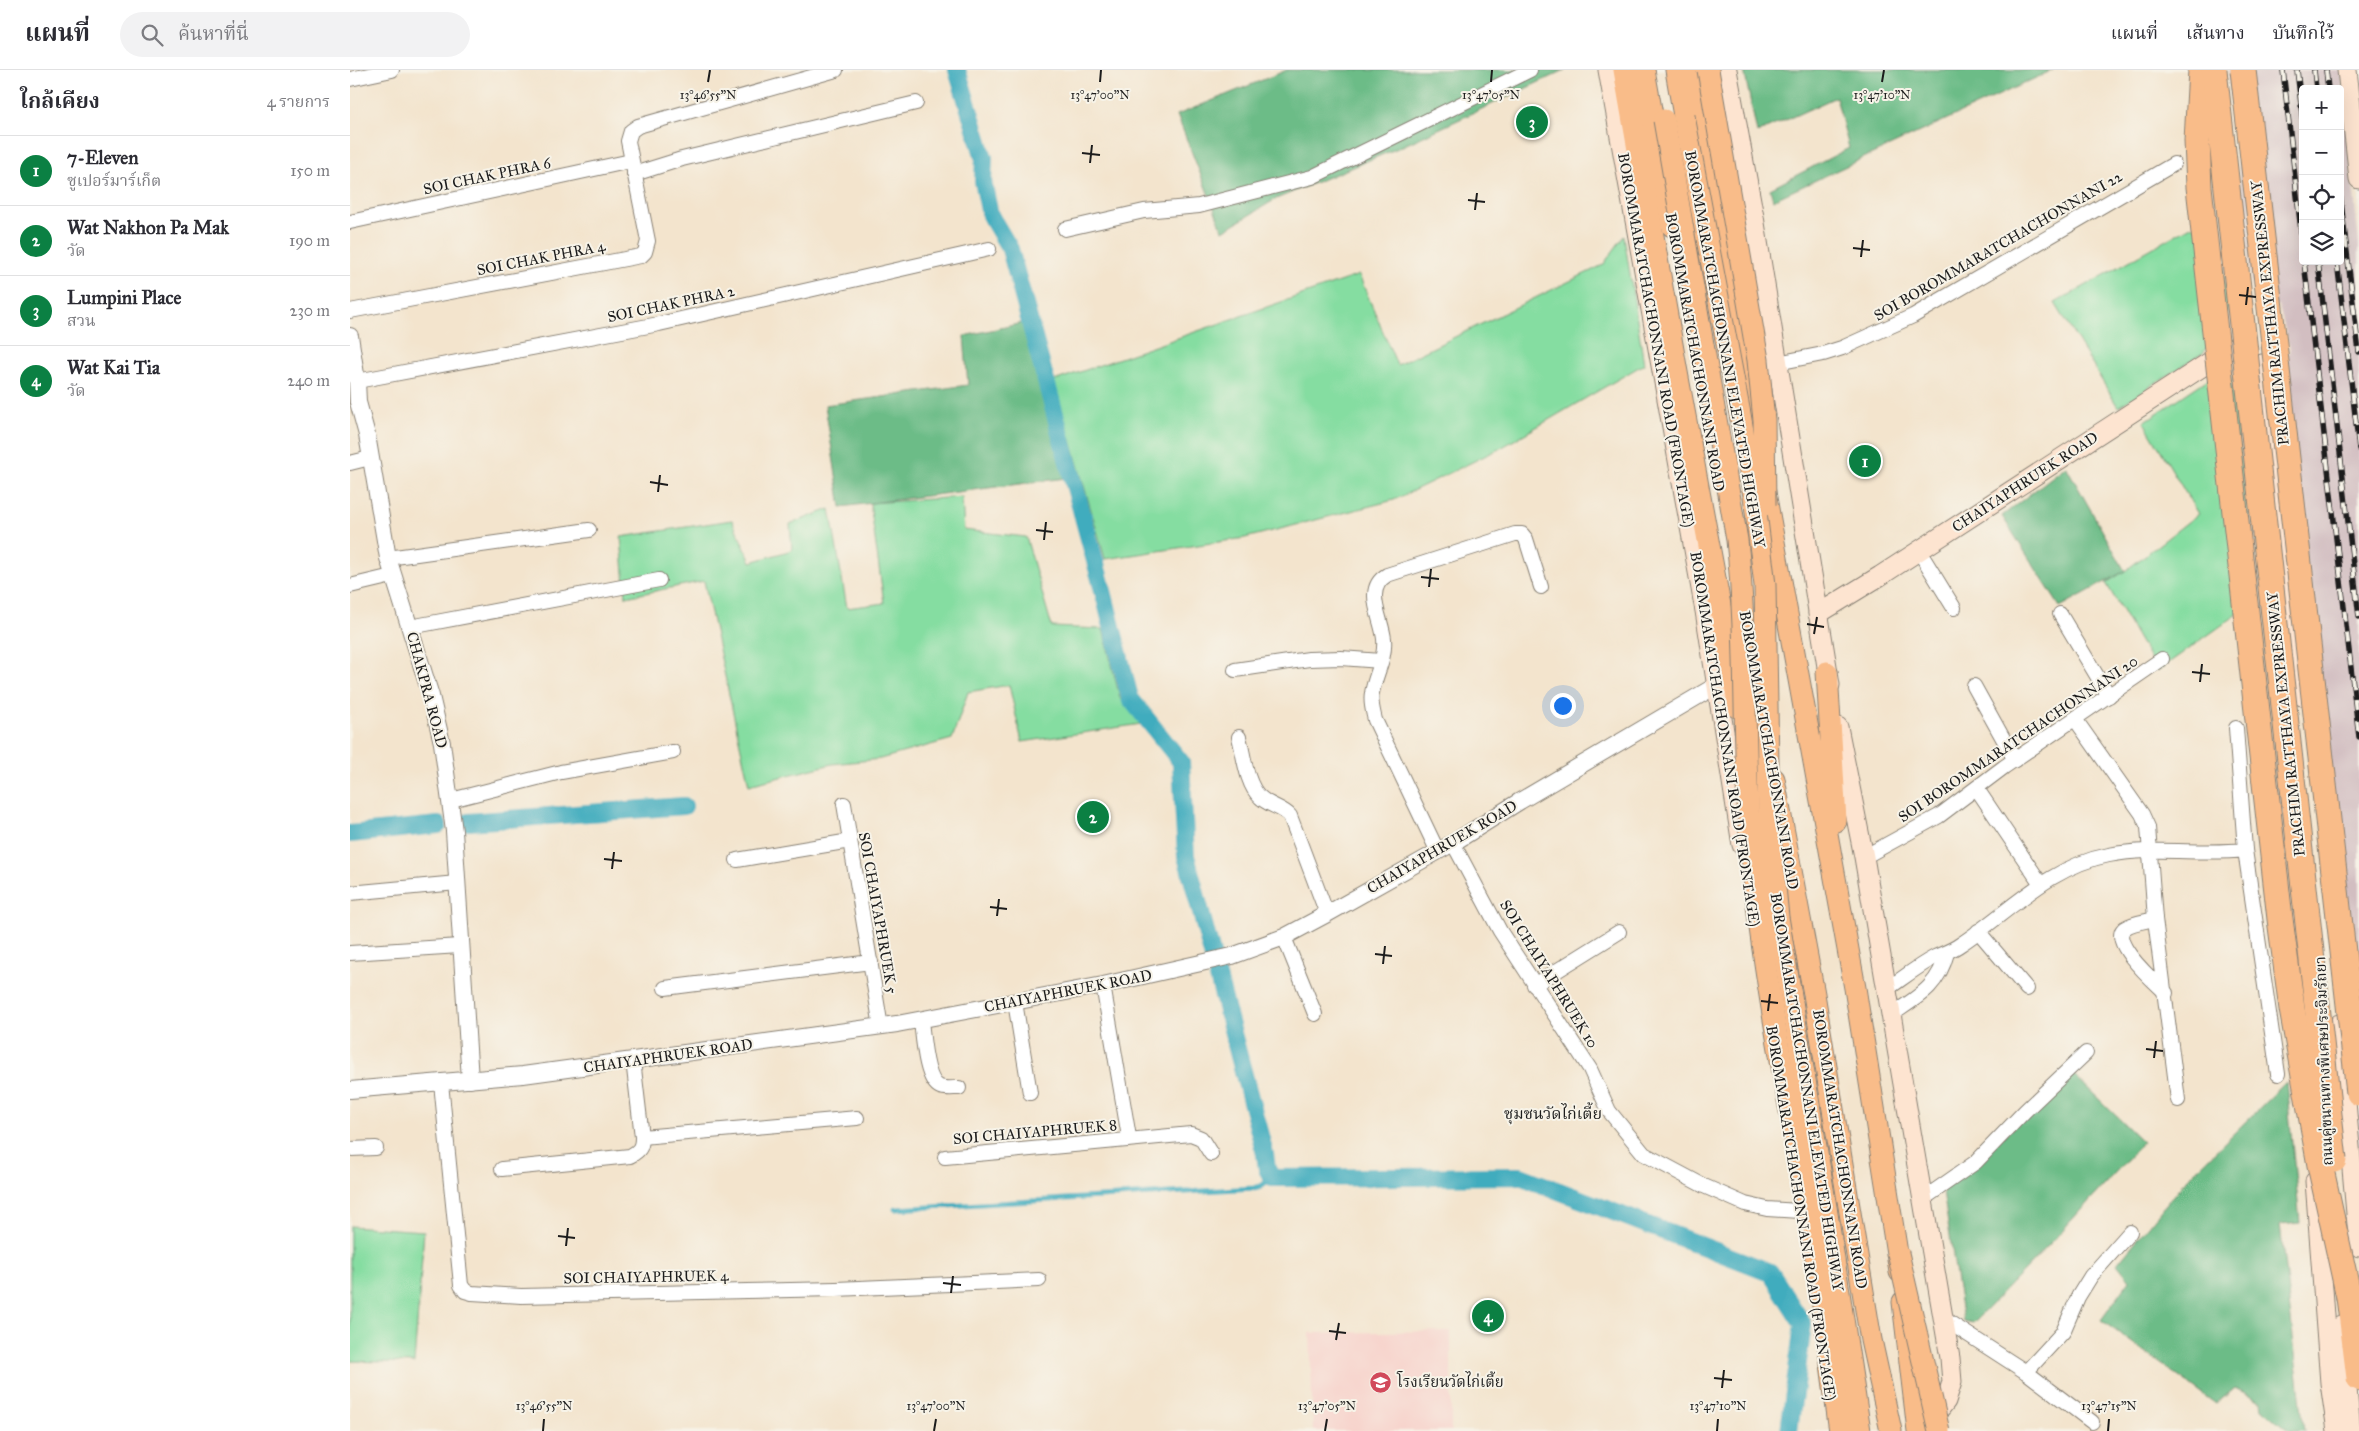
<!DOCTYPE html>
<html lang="th">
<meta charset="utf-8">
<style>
body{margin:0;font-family:"IM FELL Great Primer","Noto Serif Thai",serif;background:#f2f2f3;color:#2b2b33}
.controls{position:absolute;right:15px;top:15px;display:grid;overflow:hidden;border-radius:5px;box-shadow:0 5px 20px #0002}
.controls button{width:45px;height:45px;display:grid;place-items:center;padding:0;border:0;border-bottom:1px solid #e1e1e2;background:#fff;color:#2b2b33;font:25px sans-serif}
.you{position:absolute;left:1212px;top:635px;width:18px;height:18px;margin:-12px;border:4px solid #fff;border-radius:50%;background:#1a73e8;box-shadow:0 0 0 8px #1a73e833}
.badge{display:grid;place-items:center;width:32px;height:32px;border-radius:50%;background:#0b8043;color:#fff;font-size:16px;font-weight:700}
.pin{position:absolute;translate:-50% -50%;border:2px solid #fff;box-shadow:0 1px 5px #0006}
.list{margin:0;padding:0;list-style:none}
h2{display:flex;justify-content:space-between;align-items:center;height:65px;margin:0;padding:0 20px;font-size:21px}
h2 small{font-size:16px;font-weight:400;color:#7c7c81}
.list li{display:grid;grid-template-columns:32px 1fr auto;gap:15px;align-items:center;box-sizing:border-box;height:70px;padding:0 20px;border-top:1px solid #e1e1e2}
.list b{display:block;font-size:19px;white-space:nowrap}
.list p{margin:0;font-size:16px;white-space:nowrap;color:#7c7c81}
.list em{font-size:16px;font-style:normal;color:#7c7c81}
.icon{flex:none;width:28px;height:28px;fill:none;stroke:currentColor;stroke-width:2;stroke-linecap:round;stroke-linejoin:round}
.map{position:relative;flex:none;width:2009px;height:1361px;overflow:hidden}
header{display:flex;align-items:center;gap:30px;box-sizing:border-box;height:70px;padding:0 25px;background:#fff;border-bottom:1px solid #e1e1e2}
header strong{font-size:24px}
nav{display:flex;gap:28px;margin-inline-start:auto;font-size:18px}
.search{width:350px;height:45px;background:#f2f2f3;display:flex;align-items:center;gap:12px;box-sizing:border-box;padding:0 18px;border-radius:28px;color:#7c7c81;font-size:19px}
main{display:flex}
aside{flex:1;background:#fff}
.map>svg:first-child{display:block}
</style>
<header>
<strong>แผนที่</strong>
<div class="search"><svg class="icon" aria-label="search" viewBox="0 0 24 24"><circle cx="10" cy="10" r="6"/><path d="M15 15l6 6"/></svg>ค้นหาที่นี่</div>
<nav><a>แผนที่</a><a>เส้นทาง</a><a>บันทึกไว้</a></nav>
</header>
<main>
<aside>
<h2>ใกล้เคียง<small>4 รายการ</small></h2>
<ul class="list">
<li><span class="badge">1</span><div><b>7-Eleven</b><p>ซูเปอร์มาร์เก็ต</p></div><em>150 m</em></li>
<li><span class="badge">2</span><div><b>Wat Nakhon Pa Mak</b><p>วัด</p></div><em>190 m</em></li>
<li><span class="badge">3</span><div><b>Lumpini Place</b><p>สวน</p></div><em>230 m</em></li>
<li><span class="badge">4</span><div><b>Wat Kai Tia</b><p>วัด</p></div><em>240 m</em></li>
</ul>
</aside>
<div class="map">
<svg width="2009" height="1361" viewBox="0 0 2009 1361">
<rect width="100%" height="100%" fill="#f7f3e8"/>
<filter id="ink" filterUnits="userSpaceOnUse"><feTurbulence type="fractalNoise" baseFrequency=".02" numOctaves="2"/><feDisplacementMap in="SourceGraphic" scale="10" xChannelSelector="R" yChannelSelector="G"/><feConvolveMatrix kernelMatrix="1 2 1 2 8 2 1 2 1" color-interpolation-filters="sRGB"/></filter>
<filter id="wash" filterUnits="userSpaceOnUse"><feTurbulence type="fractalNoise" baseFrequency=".0096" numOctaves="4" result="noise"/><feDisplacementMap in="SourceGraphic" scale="20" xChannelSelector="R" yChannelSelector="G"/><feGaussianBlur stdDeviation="1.12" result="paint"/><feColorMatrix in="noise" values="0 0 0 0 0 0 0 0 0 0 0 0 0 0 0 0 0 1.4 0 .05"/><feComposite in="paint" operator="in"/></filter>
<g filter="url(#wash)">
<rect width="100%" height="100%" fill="#f3e4cd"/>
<!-- built -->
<path fill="#f7d0c9" d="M 1101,1261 L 1101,1361 L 963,1361 L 960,1263 Z"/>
<!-- industrial -->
<path fill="#d2bec1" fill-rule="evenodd" d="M 1878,0 L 1991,0 L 2009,174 L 2009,1098 L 1935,299 L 1940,278 L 1929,237 L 1902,221 ZM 1953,19 L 1990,19 L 1990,191 L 1953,191 Z"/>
<!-- green -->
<g fill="#85dda1" stroke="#507c5e">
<path d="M 1864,154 L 1879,235 L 1875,249 L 1853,283 L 1768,337 L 1705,233 L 1841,156 Z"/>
<path d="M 1274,166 L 1294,294 L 1149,379 L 1044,430 L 895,468 L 755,489 L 704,311 L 1009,205 L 1047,295 L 1253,195 Z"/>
<path d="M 1879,295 L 1909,529 L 1807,601 L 1756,513 L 1775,501 L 1848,444 L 1794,352 Z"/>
<path d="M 612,427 L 614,460 L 676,467 L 702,557 L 753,559 L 770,628 L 791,654 L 672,672 L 659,615 L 618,622 L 602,669 L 530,689 L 482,694 L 399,715 L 354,511 L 276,527 L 271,467 L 382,450 L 401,492 L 442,480 L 440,454 L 480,439 L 497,538 L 534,533 L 520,433 Z"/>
<path d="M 0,1156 L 74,1161 L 64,1293 L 0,1291 Z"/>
</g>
<!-- forest -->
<g fill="#6cbc87" stroke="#446c52">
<path d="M 937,0 L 1215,0 L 1048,78 L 926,129 L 873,161 L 827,45 Z"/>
<path d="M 1394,0 L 1703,0 L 1423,130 L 1420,119 L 1499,78 L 1486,27 L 1407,63 Z"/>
<path d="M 673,253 L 716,408 L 491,437 L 475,335 L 618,315 L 614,266 Z"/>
<path d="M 1716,396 L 1775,501 L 1710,537 L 1652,446 Z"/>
<path d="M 1723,1004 L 1793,1072 L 1699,1175 L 1623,1253 L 1613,1251 L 1593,1121 Z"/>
<path d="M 1936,1012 L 1950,1153 L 1930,1155 L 1954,1361 L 1939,1361 L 1912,1338 L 1911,1331 L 1885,1318 L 1866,1334 L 1751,1250 L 1780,1210 L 1767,1194 L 1835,1111 Z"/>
</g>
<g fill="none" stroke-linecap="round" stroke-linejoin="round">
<!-- stream -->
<path stroke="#3facbe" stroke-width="5" d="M 545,1139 L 904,1118 L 911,1116 L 922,1108"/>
<!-- canal -->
<g stroke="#3facbe" stroke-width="18">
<path d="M 607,0 L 634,88 L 633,111 L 640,145 L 660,179 L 751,513 L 780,628 L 831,692 L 836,786 L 915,1084 L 917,1099 L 922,1108 L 1170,1106 L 1420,1202 L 1453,1254 L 1439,1361"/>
<path d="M 118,752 L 334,736"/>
<path d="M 0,764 L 88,755"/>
</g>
</g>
</g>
<g filter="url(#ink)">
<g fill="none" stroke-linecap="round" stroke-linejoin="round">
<defs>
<g id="minor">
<path d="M 0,9 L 42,0"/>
<path d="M 284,104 L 332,89 L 566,33"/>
<path d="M 0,152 L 281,91"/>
<path d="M 715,159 L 794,141 L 849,136 L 962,107 L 1180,0"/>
<path d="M 0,241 L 291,186 L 295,182 L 298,171 L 278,71 L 281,61 L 288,56 L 486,0"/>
<path d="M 1427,293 L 1473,284 L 1492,278 L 1563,246 L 1824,94"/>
<path d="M 7,311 L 309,254 L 639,179"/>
<path d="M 0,393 L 20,388"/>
<path d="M 1569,481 L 1604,538"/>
<path d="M 38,488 L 239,460"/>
<path d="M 0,516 L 42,506"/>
<path d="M 1710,544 L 1759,626"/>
<path d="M 60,557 L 309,510"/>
<path d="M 885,600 L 959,589 L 991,588 L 1031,591"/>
<path d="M 1624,616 L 1665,690"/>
<path d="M 1725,649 L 1792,744 L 1798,757 L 1805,849 L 1828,1030"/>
<path d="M 1886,658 L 1895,780"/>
<path d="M 889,667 C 894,685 896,714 910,727 C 919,736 932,737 940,746 L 977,844"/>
<path d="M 1627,719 L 1691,814"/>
<path d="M 101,730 L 211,702 L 323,682"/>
<path d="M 494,734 L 531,957"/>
<path d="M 1103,773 L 1150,861 L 1240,999 L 1259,1041 L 1294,1084 L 1354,1116 L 1395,1134 L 1417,1139 L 1449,1141"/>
<path d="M 1088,782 L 1025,650 C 1023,641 1020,632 1022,623 C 1025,605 1036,588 1034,569 C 1032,548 1013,519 1037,505 L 1165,464 L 1172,464 L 1176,469 L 1191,517"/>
<path d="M 1514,787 L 1589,746 L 1654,697 L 1812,589"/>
<path d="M 387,790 L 500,771"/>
<path d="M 0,823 L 107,813"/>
<path d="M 1805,849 C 1797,851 1781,853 1775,858 C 1757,871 1807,914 1816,923"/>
<path d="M 1628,861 L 1677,919"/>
<path d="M 934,867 L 965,944"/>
<path d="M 0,883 L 110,876"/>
<path d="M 753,915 L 779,1067 L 777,1070"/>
<path d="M 1184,915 L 1269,862"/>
<path d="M 315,918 L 521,892"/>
<path d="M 1537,919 C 1553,908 1568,896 1585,887 C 1594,883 1603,880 1611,874 C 1659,842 1700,796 1759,785 C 1804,776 1850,785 1895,780 L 1928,1004"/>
<path d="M 665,932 L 680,1023"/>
<path d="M 1541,945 C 1569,926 1588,917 1597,883"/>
<path d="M 571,951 C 573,965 575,1011 590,1017 C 595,1019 603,1018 609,1018"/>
<path d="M 91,1013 L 111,1215 L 115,1221 L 122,1223 L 171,1226 L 486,1219 L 689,1210"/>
<path d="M 292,1067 L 507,1048"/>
<path d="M 0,1079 L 26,1078"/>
<path d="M 595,1087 L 841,1064 L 851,1068 L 861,1084"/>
<path d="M 152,1099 L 280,1086 C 289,1081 292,1078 292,1067 L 283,990"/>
<path d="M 1573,1129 L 1626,1092 L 1675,1041 L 1736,983"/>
<path d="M 1594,1249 L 1676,1302 L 1742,1352"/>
<path d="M 1676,1302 L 1713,1262 L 1728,1227 L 1741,1206 L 1780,1162"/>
</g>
<g id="tertiary">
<path d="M 0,266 L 7,311 L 8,332 L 17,365 L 38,488 L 81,626 L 92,673 L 104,761 L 120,1010"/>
<path d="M 0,1020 L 173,1005 L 547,954 L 753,915 L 882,886 L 934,867 L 977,844 L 1103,773 L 1170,731 L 1367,615"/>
</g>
<g id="secondary">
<path d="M 1258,0 L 1355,541 L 1392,775"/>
<path d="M 1377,0 L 1404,147 L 1480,615"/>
<path d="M 1997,0 L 2009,109"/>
<path d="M 1912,294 L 1952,626"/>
<path d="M 1468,544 L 1530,506 L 1881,278"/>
<path d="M 1488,657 L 1514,787 L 1600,1288 L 1602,1312 L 1596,1331 L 1578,1354"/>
<path d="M 1989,954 L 2009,1177"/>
<path d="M 1965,1111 L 1980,1313 L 1987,1361"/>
<path d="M 1991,1256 L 2001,1361"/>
</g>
<g id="primary">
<path d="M 1274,0 L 1326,297 L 1389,638"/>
<path d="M 1294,0 L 1322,156"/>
<path d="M 1326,0 L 1334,46"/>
<path d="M 1343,0 L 1408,382"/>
<path d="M 1414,417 L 1505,918 L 1550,1202"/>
<path d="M 1477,602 L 1486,751"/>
<path d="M 1424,709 L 1464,924 L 1521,1270 L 1541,1361"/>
<path d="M 1553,1232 L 1568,1361"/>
</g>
<path id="motorway" d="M 1999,1227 L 2009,1308"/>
</defs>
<!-- minor casing -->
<use href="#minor" stroke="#888074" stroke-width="16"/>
<!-- tertiary casing -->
<use href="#tertiary" stroke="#888074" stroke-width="18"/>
<!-- secondary casing -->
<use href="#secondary" stroke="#888074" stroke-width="21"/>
<!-- primary casing -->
<use href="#primary" stroke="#888074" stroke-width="23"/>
<!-- motorway casing -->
<use href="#motorway" stroke="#888074" stroke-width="27"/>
<!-- minor -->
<use href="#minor" stroke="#fff" stroke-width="14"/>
<!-- tertiary -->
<use href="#tertiary" stroke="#fff" stroke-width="16"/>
<!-- secondary -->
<use href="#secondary" stroke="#fde4d0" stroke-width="19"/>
<!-- primary -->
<use href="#primary" stroke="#f9bc89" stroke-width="21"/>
<!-- motorway -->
<use href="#motorway" stroke="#f9bc89" stroke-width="25"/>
<defs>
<g id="rail">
<path d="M 1933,0 L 1953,179"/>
<path d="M 1947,0 L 1953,52"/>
<path d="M 1964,0 L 1966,19"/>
<path d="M 1976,0 L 1978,19"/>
<path d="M 1990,124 L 2009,282"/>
<path d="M 1954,191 L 2009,667"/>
<path d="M 1968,191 L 2009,547"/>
<path d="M 1987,191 L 2009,379"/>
</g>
</defs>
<!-- rail casing -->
<use href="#rail" stroke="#1c1c1c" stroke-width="5.5"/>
<!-- rail -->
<use href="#rail" stroke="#f7f3e8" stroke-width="4" stroke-dasharray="11" stroke-linecap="butt"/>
<defs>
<g id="primary-bridge">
<path d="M 1358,0 L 1408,290 L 1414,350 L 1415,435"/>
<path d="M 1334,46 L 1390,344 L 1404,426 L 1415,515 L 1419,757 L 1428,847 L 1476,1137 L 1510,1361"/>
<path d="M 1314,50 L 1387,470 C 1399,580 1391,690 1403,799 C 1415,916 1439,1031 1459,1147 C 1472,1218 1480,1290 1490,1361"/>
<path d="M 1548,1183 L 1589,1361"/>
</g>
<g id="motorway-bridge">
<path d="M 1851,0 L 1847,71 L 1849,117 L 1930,849 L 1942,939 L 1970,1095 L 1999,1227"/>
<path d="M 1864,0 L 1984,1090"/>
<path d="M 1893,0 L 2009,1023"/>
</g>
</defs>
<!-- primary-bridge casing -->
<use href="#primary-bridge" stroke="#888074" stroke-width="23" stroke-linecap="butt"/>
<!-- motorway-bridge casing -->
<use href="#motorway-bridge" stroke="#888074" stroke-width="27" stroke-linecap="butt"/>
<!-- primary-bridge -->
<use href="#primary-bridge" stroke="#f9bc89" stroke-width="21"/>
<!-- motorway-bridge -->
<use href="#motorway-bridge" stroke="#f9bc89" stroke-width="25"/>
</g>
</g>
<!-- ticks -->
<path fill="none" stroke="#1c1c1c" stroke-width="2" d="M 358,12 L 360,0M 750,12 L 751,0M 1141,12 L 1142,0M 1532,12 L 1534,0M 732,83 L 750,85M 740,93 L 742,75M 1118,130 L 1135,132M 1125,140 L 1127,123M 1503,178 L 1520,180M 1511,187 L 1513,170M 1889,225 L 1906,227M 1896,235 L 1898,217M 300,412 L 318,415M 308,422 L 310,405M 686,460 L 703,462M 694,470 L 696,452M 1071,507 L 1089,509M 1079,517 L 1081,499M 1457,554 L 1474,557M 1464,564 L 1467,547M 1842,602 L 1860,604M 1850,612 L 1852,594M 254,789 L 272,791M 262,799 L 264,782M 640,837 L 657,839M 647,846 L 649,829M 1025,884 L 1042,886M 1033,894 L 1035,876M 1411,931 L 1428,933M 1418,941 L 1420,924M 1796,979 L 1813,981M 1804,988 L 1806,971M 208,1166 L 225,1168M 216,1176 L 218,1158M 593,1213 L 611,1215M 601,1223 L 603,1206M 979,1261 L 996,1263M 986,1270 L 989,1253M 1364,1308 L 1382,1310M 1372,1318 L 1374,1300M 193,1361 L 194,1349M 584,1361 L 586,1349M 975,1361 L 977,1349M 1367,1361 L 1368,1349M 1758,1361 L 1759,1349"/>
<!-- icons -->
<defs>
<symbol id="school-disc" viewBox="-11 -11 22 22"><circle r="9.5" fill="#d1495b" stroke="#f7f3e8"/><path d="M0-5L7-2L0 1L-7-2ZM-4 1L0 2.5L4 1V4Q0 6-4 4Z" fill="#fff"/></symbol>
</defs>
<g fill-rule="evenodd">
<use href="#school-disc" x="1018" y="1300" width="25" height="25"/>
</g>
<g text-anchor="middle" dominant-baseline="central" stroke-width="4" stroke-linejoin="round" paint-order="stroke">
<!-- street labels -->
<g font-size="15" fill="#1c1c1c" stroke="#f7f3e8">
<text transform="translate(137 106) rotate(-12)">SOI CHAK PHRA 6</text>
<text transform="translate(1648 176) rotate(-30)">SOI BOROMMARATCHACHONNANI 22</text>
<text transform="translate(191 188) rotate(-11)">SOI CHAK PHRA 4</text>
<text transform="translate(321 234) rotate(-12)">SOI CHAK PHRA 2</text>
<text transform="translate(1920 243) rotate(-96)">PRACHIM RATTHAYA EXPRESSWAY</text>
<text transform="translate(1306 270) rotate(80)">BOROMMARATCHACHONNANI ROAD (FRONTAGE)</text>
<text transform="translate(1375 279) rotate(80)">BOROMMARATCHACHONNANI ELEVATED HIGHWAY</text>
<text transform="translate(1345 282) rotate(80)">BOROMMARATCHACHONNANI ROAD</text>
<text transform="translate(1675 412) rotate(-33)">CHAIYAPHRUEK ROAD</text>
<text transform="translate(77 620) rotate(75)">CHAKPRA ROAD</text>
<text transform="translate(1936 654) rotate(-96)">PRACHIM RATTHAYA EXPRESSWAY</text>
<text transform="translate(1375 669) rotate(81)">BOROMMARATCHACHONNANI ROAD (FRONTAGE)</text>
<text transform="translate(1668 669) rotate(-34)">SOI BOROMMARATCHACHONNANI 20</text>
<text transform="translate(1419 680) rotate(80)">BOROMMARATCHACHONNANI ROAD</text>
<text transform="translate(1092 777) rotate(-30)">CHAIYAPHRUEK ROAD</text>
<text transform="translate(528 843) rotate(80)">SOI CHAIYAPHRUEK 5</text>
<text transform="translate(1199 904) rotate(58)">SOI CHAIYAPHRUEK 10</text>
<text transform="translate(718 921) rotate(-11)">CHAIYAPHRUEK ROAD</text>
<text transform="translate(318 986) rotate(-8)">CHAIYAPHRUEK ROAD</text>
<text transform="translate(1974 991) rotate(-92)">ถนนคู่ขนานทางพิเศษประจิมรัถยา</text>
<text transform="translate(1457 1022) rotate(81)">BOROMMARATCHACHONNANI ELEVATED HIGHWAY</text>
<text transform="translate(685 1062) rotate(-5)">SOI CHAIYAPHRUEK 8</text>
<text transform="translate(1490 1079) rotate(81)">BOROMMARATCHACHONNANI ROAD</text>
<text transform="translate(1451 1143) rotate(81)">BOROMMARATCHACHONNANI ROAD (FRONTAGE)</text>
<text transform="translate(296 1207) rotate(-1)">SOI CHAIYAPHRUEK 4</text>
</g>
<!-- poi labels -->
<g font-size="15" fill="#1c1c1c" stroke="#f7f3e8" text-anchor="start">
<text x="1047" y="1312">โรงเรียนวัดไก่เตี้ย</text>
</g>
<!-- neighbourhood labels -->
<g font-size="16" fill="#1c1c1c" stroke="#f7f3e8">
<text x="1203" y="1043">ชุมชนวัดไก่เตี้ย</text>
</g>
</g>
<g font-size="12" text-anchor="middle" fill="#1c1c1c" stroke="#f7f3e8" stroke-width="4" stroke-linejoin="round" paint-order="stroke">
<text x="358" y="29">13°46'55"N</text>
<text x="750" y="29">13°47'00"N</text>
<text x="1141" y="29">13°47'05"N</text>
<text x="1532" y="29">13°47'10"N</text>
<text x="194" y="1340">13°46'55"N</text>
<text x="586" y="1340">13°47'00"N</text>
<text x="977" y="1340">13°47'05"N</text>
<text x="1368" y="1340">13°47'10"N</text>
<text x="1759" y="1340">13°47'15"N</text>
</g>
</svg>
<div class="controls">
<button>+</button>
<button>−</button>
<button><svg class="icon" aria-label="locate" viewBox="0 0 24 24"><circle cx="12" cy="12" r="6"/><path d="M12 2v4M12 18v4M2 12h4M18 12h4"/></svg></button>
<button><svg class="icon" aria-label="layers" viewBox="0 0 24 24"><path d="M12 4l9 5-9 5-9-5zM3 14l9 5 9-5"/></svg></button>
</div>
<div class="you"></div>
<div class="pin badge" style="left:1515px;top:391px">1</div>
<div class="pin badge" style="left:743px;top:747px">2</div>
<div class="pin badge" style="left:1182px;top:52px">3</div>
<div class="pin badge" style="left:1138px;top:1246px">4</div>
</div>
</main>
